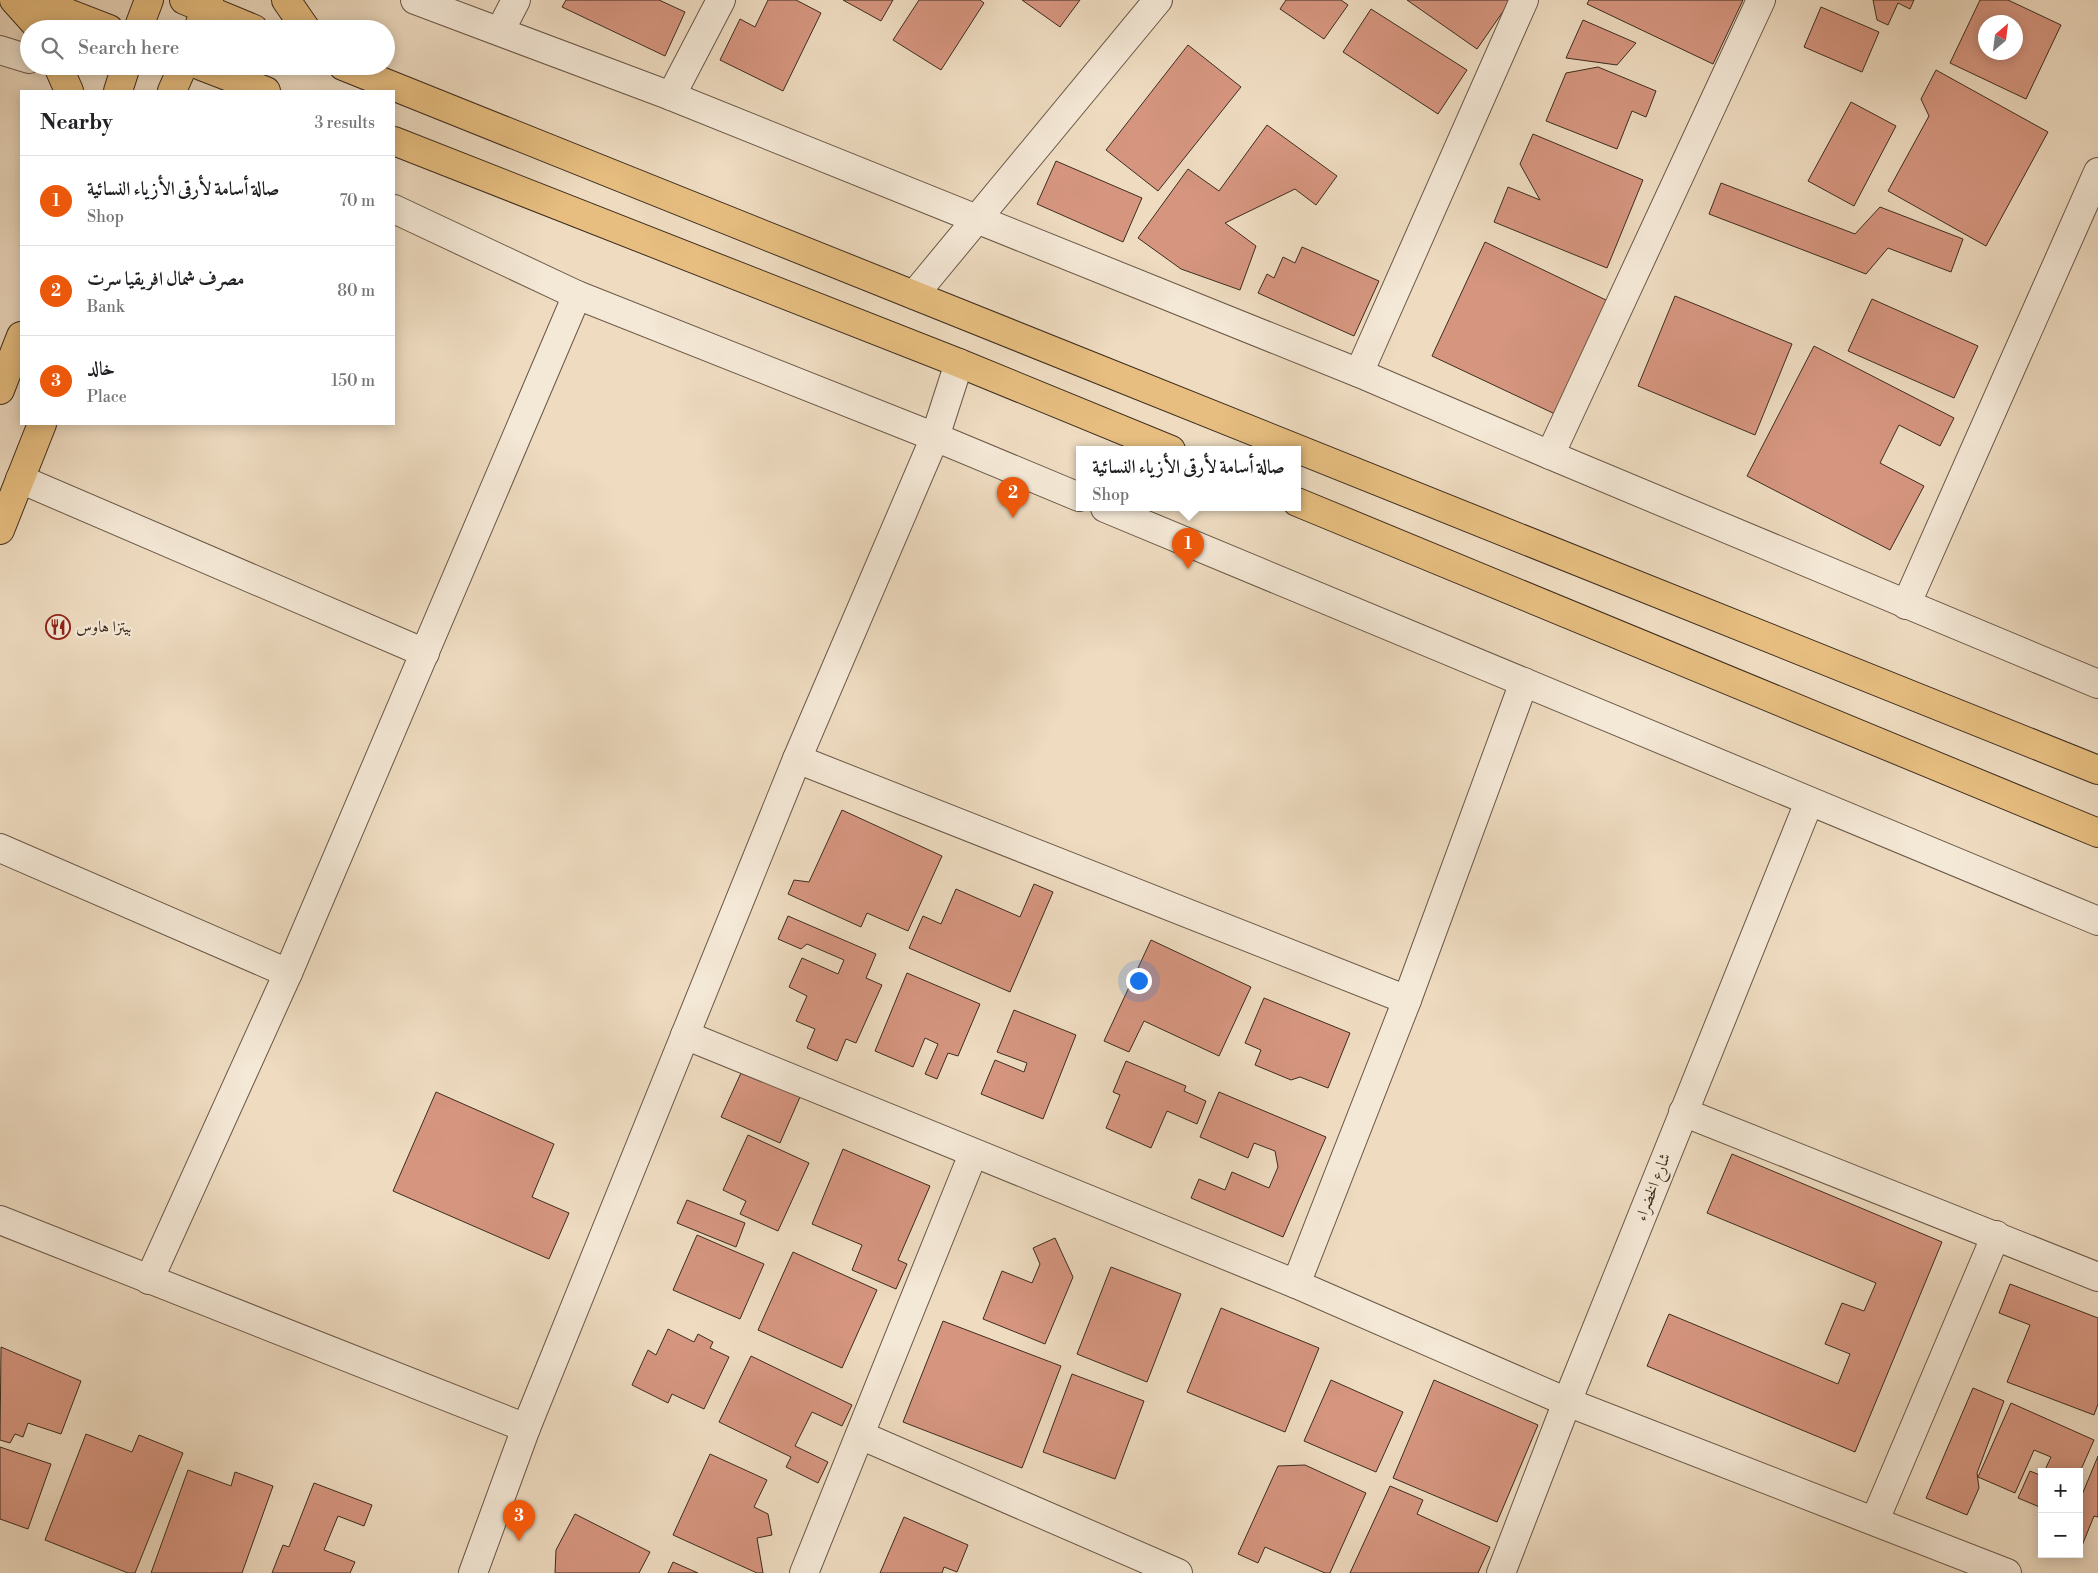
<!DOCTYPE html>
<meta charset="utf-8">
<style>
body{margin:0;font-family:"Libre Bodoni",Amiri,serif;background:#f2f2f2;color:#202124}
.controls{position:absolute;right:15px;bottom:15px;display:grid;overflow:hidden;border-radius:0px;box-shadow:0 2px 12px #0003}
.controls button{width:45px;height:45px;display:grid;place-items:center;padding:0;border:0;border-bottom:1px solid #e0e0e0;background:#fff;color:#202124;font:25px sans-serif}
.compass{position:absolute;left:1978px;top:15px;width:45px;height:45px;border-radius:50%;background:#fff;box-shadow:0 2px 12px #0003;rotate:28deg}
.you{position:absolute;left:1138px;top:980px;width:18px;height:18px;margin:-12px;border:4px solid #fff;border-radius:50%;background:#1a73e8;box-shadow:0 0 0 8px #1a73e833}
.badge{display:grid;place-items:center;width:32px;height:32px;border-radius:50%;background:#ea580c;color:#fff;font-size:16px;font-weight:700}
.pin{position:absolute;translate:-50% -41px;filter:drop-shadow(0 1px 2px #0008)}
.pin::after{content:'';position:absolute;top:26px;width:18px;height:15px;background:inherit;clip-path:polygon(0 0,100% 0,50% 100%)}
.popup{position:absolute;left:1076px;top:446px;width:225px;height:65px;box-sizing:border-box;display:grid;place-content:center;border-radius:0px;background:#fff;filter:drop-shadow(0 1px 4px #0005);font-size:16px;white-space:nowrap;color:#757577}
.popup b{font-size:19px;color:#202124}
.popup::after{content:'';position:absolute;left:50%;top:100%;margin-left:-10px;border:10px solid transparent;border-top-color:#fff}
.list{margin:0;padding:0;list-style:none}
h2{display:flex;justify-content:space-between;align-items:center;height:65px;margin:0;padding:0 20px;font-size:21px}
h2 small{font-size:16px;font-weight:400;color:#757577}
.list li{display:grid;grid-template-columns:32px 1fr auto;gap:15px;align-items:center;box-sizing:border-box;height:90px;padding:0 20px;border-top:1px solid #e0e0e0}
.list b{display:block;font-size:19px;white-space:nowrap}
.list p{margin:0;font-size:16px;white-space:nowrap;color:#757577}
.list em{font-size:16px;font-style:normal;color:#757577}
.icon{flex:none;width:28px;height:28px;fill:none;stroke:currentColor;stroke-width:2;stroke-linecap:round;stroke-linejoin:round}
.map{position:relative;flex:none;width:2098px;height:1573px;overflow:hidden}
.search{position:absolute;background:#fff;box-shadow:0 2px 12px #0003;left:20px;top:20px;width:375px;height:55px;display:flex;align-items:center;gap:12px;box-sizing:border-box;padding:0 18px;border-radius:28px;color:#757577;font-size:19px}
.panel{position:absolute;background:#fff;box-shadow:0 2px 12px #0003;left:20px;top:90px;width:375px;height:335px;border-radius:0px}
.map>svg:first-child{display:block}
</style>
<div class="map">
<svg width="2098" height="1573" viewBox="0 0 2098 1573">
<rect width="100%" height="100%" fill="#eedbc0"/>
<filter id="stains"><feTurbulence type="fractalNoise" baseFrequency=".004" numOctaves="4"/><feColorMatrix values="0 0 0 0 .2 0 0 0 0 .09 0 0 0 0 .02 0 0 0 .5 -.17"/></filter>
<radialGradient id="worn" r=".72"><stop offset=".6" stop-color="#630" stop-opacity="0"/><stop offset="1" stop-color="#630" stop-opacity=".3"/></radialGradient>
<!-- building -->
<g fill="#d5957f" stroke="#3e2d1e" fill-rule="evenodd">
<path d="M 566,0 L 659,0 L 685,12 L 665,56 L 562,7 Z"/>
<path d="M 768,0 L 796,0 L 821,13 L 783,91 L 720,60 L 740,19 L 755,27 Z"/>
<path d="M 843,0 L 893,0 L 881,21 Z"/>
<path d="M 919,0 L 980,0 L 984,3 L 941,70 L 893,40 Z"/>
<path d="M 1022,0 L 1080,0 L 1060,27 Z"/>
<path d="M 1286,0 L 1341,0 L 1348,5 L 1324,39 L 1280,9 Z"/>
<path d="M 1407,0 L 1511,0 L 1477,49 Z"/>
<path d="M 1589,0 L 1743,0 L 1713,64 L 1587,4 Z"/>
<path d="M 1873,0 L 1914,0 L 1910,9 L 1898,3 L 1888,25 L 1877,20 Z"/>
<path d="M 1980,0 L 2008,0 L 2061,25 L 2026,99 L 1950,63 ZM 1986,22 L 2016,22 L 2016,52 L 1986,52 Z"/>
<path d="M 1821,7 L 1879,32 L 1862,72 L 1804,47 Z"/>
<path d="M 1371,9 L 1467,70 L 1438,114 L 1343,52 Z"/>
<path d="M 1583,20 L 1636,43 L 1617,65 L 1566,58 Z"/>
<path d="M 1188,45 L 1241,87 L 1158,191 L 1106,150 Z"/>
<path d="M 1598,67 L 1656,91 L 1646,117 L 1632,111 L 1617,149 L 1546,121 L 1566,73 Z"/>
<path d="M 1936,70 L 2048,132 L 1986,246 L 1888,191 L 1929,116 L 1921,99 Z"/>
<path d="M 1851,102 L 1896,126 L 1854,206 L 1808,181 Z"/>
<path d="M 1267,125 L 1337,176 L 1316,205 L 1295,189 L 1225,223 L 1256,246 L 1240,290 L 1181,269 L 1138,238 L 1188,169 L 1219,191 Z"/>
<path d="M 1533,134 L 1643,180 L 1607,268 L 1494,222 L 1508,187 L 1540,200 L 1520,164 Z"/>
<path d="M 1056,161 L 1142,198 L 1123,242 L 1037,204 Z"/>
<path d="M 1721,183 L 1855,234 L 1880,207 L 1963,239 L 1951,272 L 1888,248 L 1866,274 L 1709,214 Z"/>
<path d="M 1485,242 L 1608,301 L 1555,414 L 1432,356 Z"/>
<path d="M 1302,247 L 1379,281 L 1354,336 L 1258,293 L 1267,274 L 1274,278 L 1283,257 L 1295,263 Z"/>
<path d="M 1675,296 L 1792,344 L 1755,435 L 1638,386 Z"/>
<path d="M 1872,299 L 1978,346 L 1954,398 L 1848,351 Z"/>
<path d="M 1814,346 L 1954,418 L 1940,446 L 1899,425 L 1880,463 L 1924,486 L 1890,550 L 1747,476 Z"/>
<path d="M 842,810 L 942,856 L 908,931 L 867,913 L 861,927 L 788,894 L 794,880 L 809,882 Z"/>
<path d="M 1034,884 L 1053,892 L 1010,992 L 909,948 L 923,916 L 941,924 L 956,889 L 1020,917 Z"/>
<path d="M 788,916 L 876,954 L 866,978 L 882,985 L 856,1043 L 846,1039 L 837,1061 L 807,1048 L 815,1029 L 796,1021 L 807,996 L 789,987 L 802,958 L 838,974 L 844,960 L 807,944 L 801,949 L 778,939 Z"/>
<path d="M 1151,940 L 1251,987 L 1219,1056 L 1144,1021 L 1129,1052 L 1104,1041 Z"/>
<path d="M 907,973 L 980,1004 L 958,1056 L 948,1053 L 937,1079 L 925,1074 L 938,1044 L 925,1038 L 913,1067 L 875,1051 Z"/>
<path d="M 1264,998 L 1350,1033 L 1328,1088 L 1300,1077 L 1291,1080 L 1255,1065 L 1261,1050 L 1245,1043 Z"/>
<path d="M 1014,1010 L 1076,1035 L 1043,1119 L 981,1094 L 995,1060 L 1024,1072 L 1027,1063 L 997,1052 Z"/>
<path d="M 1126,1061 L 1186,1086 L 1184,1091 L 1206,1101 L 1197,1124 L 1167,1111 L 1151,1148 L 1106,1128 L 1120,1095 L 1113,1092 Z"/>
<path d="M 764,1072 L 774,1085 L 800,1097 L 780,1143 L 721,1117 L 741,1073 L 760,1081 Z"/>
<path d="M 436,1092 L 554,1144 L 532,1197 L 569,1213 L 549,1259 L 393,1191 Z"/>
<path d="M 1219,1092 L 1326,1137 L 1283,1237 L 1191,1198 L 1199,1179 L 1225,1190 L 1232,1172 L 1269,1188 L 1278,1167 L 1275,1151 L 1254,1143 L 1248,1158 L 1200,1137 Z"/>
<path d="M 748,1135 L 809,1163 L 778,1231 L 740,1214 L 746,1201 L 723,1190 Z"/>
<path d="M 843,1149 L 930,1186 L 898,1260 L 907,1264 L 896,1289 L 852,1270 L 862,1245 L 812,1224 Z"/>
<path d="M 1732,1154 L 1942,1242 L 1855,1452 L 1647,1366 L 1669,1314 L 1838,1384 L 1850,1354 L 1825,1344 L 1842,1303 L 1864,1311 L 1876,1283 L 1707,1213 Z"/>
<path d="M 687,1200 L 745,1223 L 736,1247 L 677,1223 Z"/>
<path d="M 697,1235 L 764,1264 L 740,1319 L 673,1290 Z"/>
<path d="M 1055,1238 L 1073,1277 L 1045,1344 L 983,1319 L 1002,1271 L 1032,1283 L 1040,1264 L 1033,1248 Z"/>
<path d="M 793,1252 L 877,1290 L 842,1368 L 758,1330 Z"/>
<path d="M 1111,1267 L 1181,1294 L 1147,1382 L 1077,1354 Z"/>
<path d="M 2010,1284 L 2098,1318 L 2098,1404 L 2094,1415 L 2007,1382 L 2030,1325 L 1999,1313 Z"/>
<path d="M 1221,1308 L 1319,1348 L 1285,1432 L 1187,1392 Z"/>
<path d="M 943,1321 L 1061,1366 L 1022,1468 L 903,1422 Z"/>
<path d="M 668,1329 L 694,1342 L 698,1334 L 713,1342 L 710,1348 L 729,1357 L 704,1409 L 672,1394 L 668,1403 L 632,1385 L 648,1350 L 656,1355 Z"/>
<path d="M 1,1347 L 81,1381 L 61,1434 L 28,1423 L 23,1437 L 15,1434 L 10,1443 L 0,1440 Z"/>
<path d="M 751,1356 L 852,1405 L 842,1426 L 812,1412 L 795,1446 L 828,1462 L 818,1483 L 786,1467 L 791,1457 L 719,1422 Z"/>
<path d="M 1072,1374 L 1144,1401 L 1115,1479 L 1043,1452 Z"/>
<path d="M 1331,1380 L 1403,1412 L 1376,1472 L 1304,1441 Z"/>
<path d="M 1434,1380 L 1538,1425 L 1497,1522 L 1393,1478 Z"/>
<path d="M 1973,1388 L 2004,1401 L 1977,1473 L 1979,1488 L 1967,1515 L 1926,1498 Z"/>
<path d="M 2011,1403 L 2094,1440 L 2079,1474 L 2079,1472 L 2044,1472 L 2051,1457 L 2034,1450 L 2015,1493 L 1978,1477 Z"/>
<path d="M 86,1434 L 132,1452 L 139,1435 L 183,1453 L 135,1573 L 128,1573 L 45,1540 Z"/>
<path d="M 0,1447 L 51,1464 L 28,1529 L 0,1519 Z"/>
<path d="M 710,1454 L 767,1480 L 754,1507 L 768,1514 L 772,1535 L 757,1538 L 763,1573 L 757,1573 L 673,1535 Z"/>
<path d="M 2098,1456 L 2098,1517 L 2094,1516 L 2079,1553 L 2079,1502 Z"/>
<path d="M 1305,1465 L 1366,1493 L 1330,1573 L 1325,1573 L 1265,1547 L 1258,1563 L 1238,1554 L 1278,1466 Z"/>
<path d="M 188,1470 L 231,1486 L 235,1472 L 273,1486 L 242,1573 L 151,1573 Z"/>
<path d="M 2030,1471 L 2042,1476 L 2042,1508 L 2018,1498 Z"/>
<path d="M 314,1483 L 372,1505 L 364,1526 L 338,1516 L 324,1550 L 355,1562 L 350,1573 L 272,1573 L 283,1545 L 289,1547 Z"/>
<path d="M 1390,1486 L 1423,1500 L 1417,1514 L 1490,1547 L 1478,1573 L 1350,1573 Z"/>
<path d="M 575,1514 L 650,1552 L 639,1573 L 555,1573 L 556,1550 Z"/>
<path d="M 904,1517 L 968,1545 L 957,1572 L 944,1567 L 942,1573 L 880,1573 Z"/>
<path d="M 673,1562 L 698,1573 L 668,1573 Z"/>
</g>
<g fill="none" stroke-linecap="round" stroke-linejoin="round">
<defs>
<g id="minor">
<path d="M 415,0 L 671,96 L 1359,373 L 1550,455 L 2098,684"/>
<path d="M 500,31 L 516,0"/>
<path d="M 0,50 L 29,59"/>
<path d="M 671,96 L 721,0"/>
<path d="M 394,209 L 577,295 L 935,437 L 1079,497"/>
<path d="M 914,295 L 1158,0"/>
<path d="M 1359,373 L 1524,0"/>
<path d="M 1550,455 L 1761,0"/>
<path d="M 20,479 L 425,653"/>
<path d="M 1105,508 L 2098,921"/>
<path d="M 1906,605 L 2098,172"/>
<path d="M 797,759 L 1407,1000"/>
<path d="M 0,848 L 288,973"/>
<path d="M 685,1035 L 1296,1284 L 1567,1402 L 2007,1573"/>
<path d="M 1683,1112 L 2098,1277"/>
<path d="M 0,1220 L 526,1428"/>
<path d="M 149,1280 L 288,973 L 577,295"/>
<path d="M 1296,1284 L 1407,1000 L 1524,682"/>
<path d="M 860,1435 L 1178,1573"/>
<path d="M 1875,1520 L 1996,1235"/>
<path d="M 473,1573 L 526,1428 L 797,759 L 935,437 L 959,363"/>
<path d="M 804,1573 L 973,1154"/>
<path d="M 1501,1573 L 1567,1402 L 1809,802"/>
</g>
<g id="major">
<path d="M 14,0 L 40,29"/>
<path d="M 286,0 L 306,29"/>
<path d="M 138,29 L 149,0"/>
<path d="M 198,29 L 209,0"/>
<path d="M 58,66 L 69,91"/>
<path d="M 118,91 L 126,66"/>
<path d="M 172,91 L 183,66"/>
<path d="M 0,390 L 21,336"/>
<path d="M 0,530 L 42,424"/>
</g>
<g id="highway">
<path d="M 34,0 L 109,29"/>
<path d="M 184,0 L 254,29"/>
<path d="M 201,66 L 266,91"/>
<path d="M 343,66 L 2098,770"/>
<path d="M 394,141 L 959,363 L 1171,450"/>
<path d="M 1297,502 L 2098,833"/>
</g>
</defs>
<!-- minor casing -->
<use href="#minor" stroke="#6a5846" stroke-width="30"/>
<!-- major casing -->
<use href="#major" stroke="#3e2d1e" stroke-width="30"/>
<!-- highway casing -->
<use href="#highway" stroke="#3e2d1e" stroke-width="30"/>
<!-- minor -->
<use href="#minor" stroke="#f4e8d6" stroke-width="28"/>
<!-- major -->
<use href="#major" stroke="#e7be80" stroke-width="28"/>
<!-- highway -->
<use href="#highway" stroke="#e7be80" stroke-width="28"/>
</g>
<!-- icons -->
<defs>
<symbol id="restaurant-ring" viewBox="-11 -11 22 22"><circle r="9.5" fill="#f4e8d6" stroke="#8f2418" stroke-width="1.5"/><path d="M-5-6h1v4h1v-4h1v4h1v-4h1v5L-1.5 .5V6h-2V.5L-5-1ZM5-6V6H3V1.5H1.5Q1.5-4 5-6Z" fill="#8f2418"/></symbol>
</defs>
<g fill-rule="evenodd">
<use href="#restaurant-ring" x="44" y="613" width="28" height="28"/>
</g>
<g text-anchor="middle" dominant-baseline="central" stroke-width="4.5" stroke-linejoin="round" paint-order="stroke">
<!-- poi labels -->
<g font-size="16" fill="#3e2d1e" stroke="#f4e8d6" text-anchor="start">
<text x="76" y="627">بيتزا هاوس</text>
</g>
<!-- street labels -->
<g font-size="16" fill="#3e2d1e" stroke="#f4e8d6">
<text transform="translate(1653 1187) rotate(-69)">شارع الخضراء</text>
</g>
</g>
<rect width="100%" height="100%" filter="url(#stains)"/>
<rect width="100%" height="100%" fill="url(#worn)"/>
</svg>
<div class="controls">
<button>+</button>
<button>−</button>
</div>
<svg class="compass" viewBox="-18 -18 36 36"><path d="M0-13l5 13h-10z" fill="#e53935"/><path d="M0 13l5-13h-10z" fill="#757577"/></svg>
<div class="you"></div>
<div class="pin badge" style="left:1188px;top:569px">1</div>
<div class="popup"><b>صالة أسامة لأرقى الأزياء النسائية</b>Shop</div>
<div class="pin badge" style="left:1013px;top:518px">2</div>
<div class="pin badge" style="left:519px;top:1541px">3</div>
<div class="search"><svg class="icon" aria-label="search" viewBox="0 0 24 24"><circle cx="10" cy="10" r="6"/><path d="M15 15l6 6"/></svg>Search here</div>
<section class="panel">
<h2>Nearby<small>3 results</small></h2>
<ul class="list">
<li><span class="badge">1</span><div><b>صالة أسامة لأرقى الأزياء النسائية</b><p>Shop</p></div><em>70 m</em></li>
<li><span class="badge">2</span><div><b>مصرف شمال افريقيا سرت</b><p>Bank</p></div><em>80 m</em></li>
<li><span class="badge">3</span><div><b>خالد</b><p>Place</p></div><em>150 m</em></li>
</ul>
</section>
</div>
